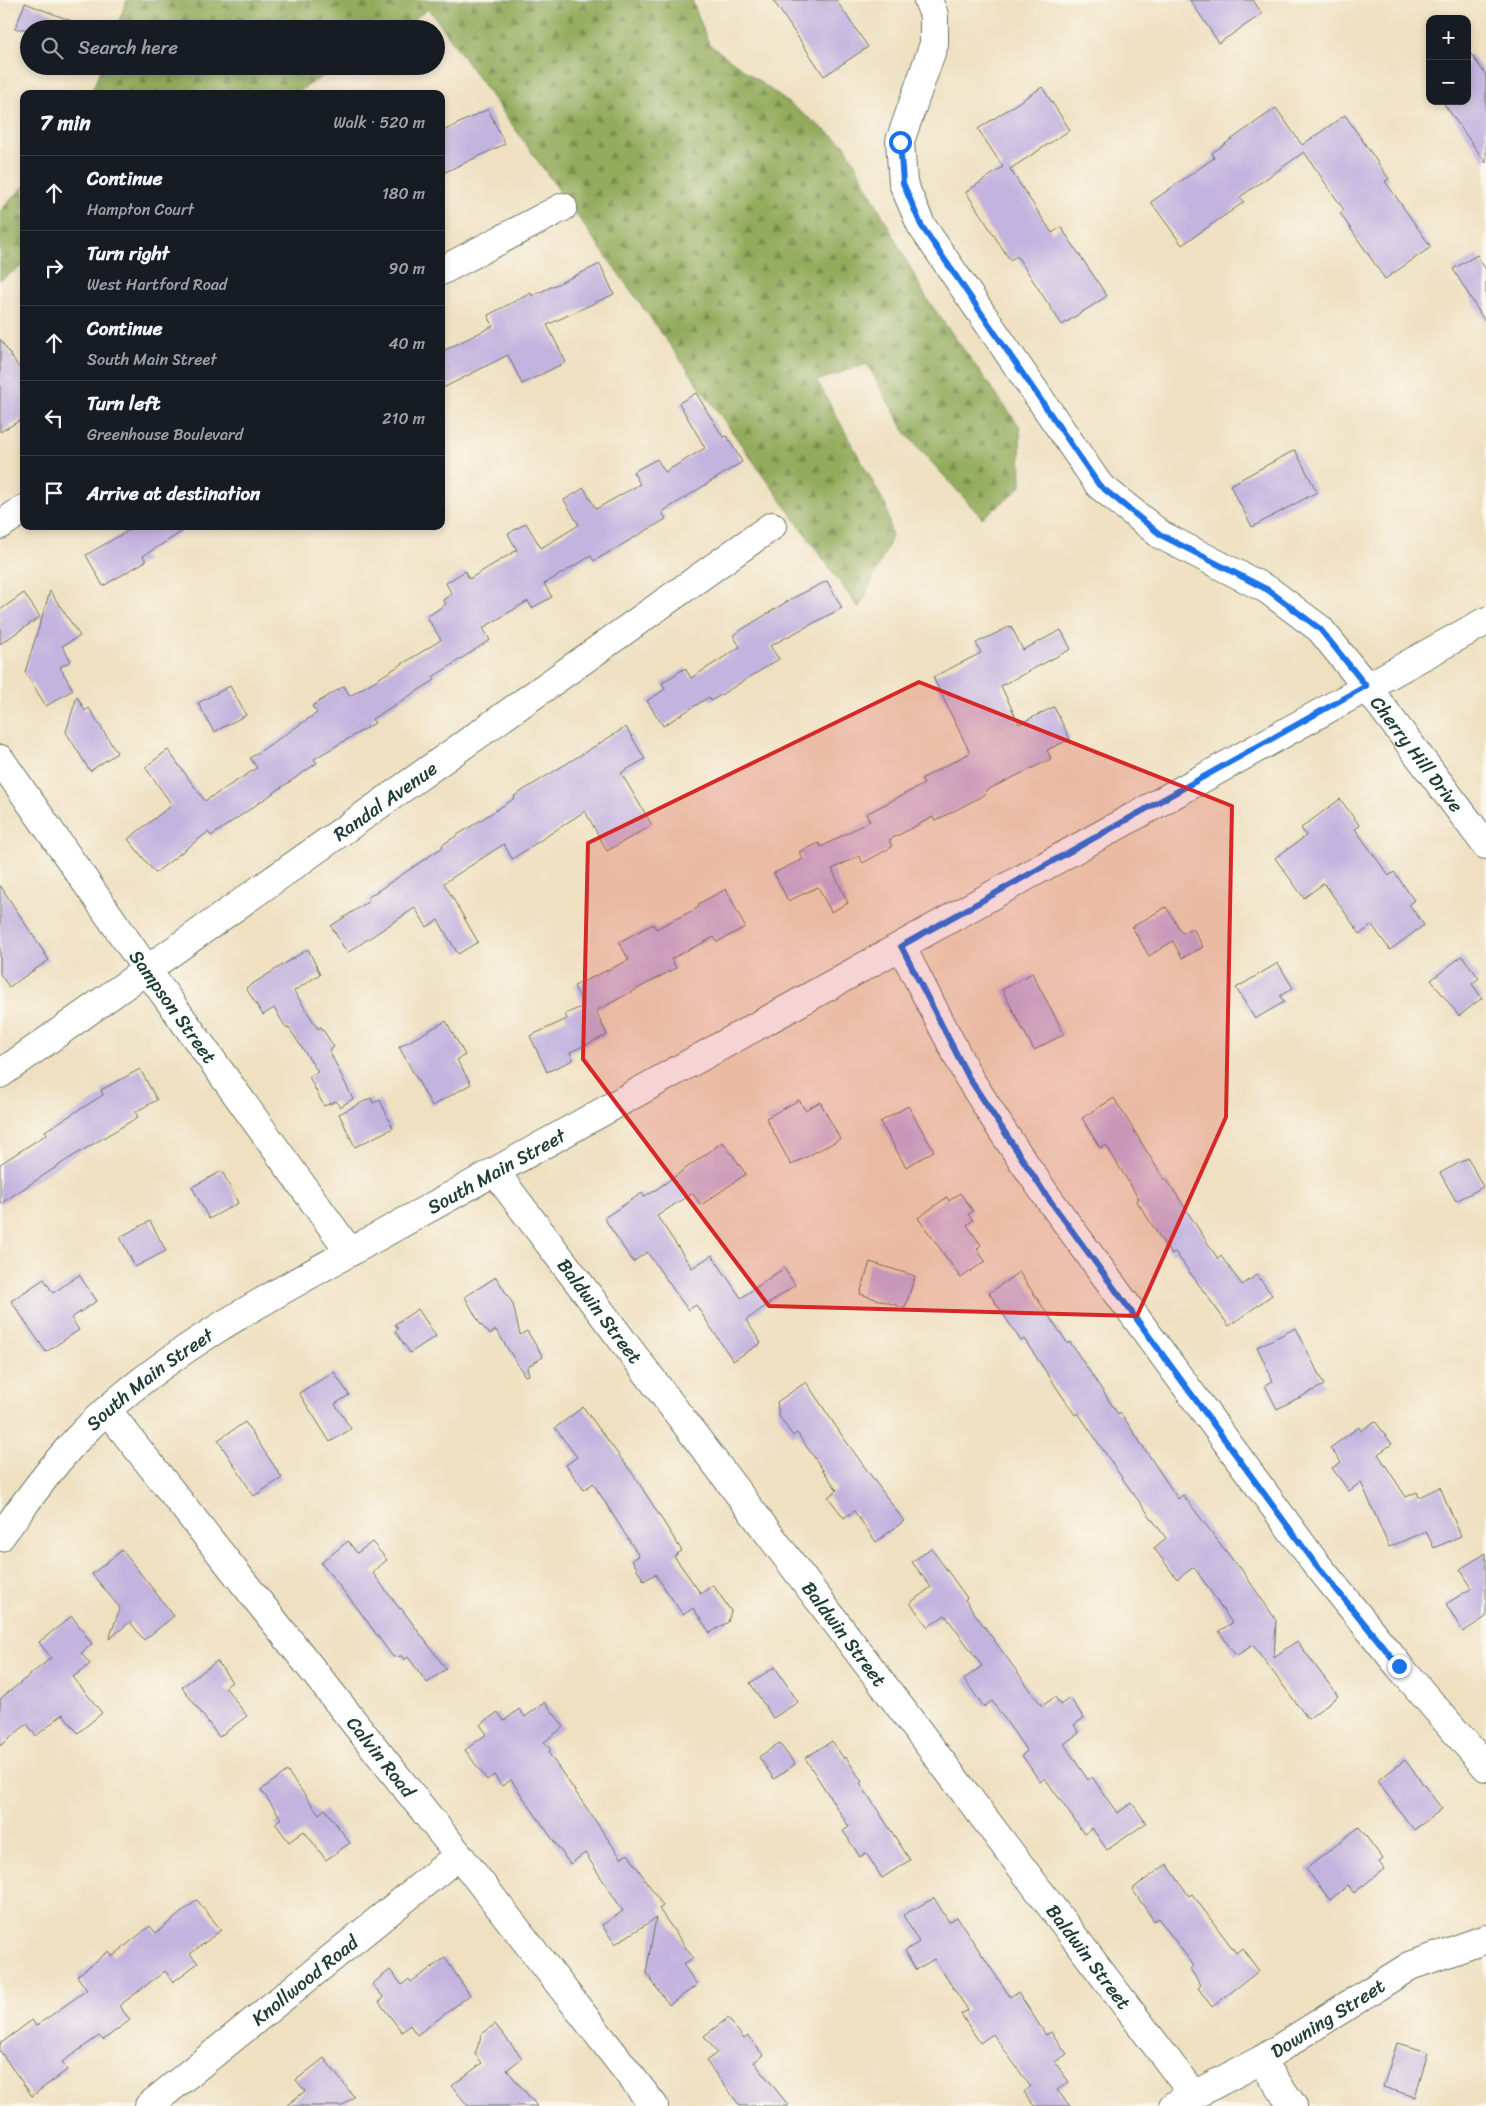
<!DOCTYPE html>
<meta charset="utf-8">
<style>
body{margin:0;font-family:Sriracha,sans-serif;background:#242831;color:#f1f3f6}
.controls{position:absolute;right:15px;top:15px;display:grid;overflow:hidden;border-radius:10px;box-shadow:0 2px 8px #0003}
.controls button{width:45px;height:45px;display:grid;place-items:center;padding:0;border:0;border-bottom:1px solid #363941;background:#171b24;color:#f1f3f6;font:25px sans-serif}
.stop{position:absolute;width:15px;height:15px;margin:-11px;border:4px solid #1a73e8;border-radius:50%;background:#fff}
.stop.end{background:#1a73e8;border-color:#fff;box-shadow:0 1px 5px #0008}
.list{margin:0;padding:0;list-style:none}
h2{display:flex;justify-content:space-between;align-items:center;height:65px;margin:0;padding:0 20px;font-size:21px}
h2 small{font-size:16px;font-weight:400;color:#9ea1a6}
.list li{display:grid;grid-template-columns:32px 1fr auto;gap:15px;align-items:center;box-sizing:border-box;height:75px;padding:0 20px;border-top:1px solid #363941}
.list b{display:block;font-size:19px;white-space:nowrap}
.list p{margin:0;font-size:16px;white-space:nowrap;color:#9ea1a6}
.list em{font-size:16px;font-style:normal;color:#9ea1a6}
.icon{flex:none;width:28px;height:28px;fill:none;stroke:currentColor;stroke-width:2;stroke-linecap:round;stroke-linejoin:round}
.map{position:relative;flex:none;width:1486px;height:2106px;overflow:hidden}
.search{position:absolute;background:#171b24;box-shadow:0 2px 8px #0003;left:20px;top:20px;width:425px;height:55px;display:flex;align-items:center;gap:12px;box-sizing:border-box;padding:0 18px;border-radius:28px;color:#9ea1a6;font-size:19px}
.panel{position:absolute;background:#171b24;box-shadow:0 2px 8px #0003;left:20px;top:90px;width:425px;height:440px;border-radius:10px}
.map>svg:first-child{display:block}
</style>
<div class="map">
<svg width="1486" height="2106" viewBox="0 0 1486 2106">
<defs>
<pattern id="forest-firs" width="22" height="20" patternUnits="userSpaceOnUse" patternTransform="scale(1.25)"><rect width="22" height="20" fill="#93ab5c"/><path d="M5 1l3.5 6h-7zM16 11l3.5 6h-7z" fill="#778c4d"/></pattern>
</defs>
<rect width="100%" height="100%" fill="#fbf7ec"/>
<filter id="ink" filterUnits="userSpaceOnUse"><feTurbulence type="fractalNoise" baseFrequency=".02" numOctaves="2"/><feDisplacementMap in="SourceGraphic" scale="10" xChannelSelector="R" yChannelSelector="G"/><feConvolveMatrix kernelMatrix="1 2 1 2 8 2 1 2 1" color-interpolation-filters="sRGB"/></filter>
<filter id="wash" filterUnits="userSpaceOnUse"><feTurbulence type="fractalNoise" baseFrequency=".0096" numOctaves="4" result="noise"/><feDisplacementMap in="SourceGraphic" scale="20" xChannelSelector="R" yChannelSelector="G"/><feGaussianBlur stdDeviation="1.12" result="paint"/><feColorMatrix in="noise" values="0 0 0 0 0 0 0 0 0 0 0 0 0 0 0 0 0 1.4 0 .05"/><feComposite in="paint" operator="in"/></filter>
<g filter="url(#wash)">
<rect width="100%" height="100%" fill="#efe0c1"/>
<!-- forest -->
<g fill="url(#forest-firs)" stroke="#597448">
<path d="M 127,0 L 692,0 L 709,44 L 845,145 L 927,299 L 1020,427 L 1021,486 L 1011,496 L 982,518 L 907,435 L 867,364 L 817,381 L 886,506 L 892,537 L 859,609 L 429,9 L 398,29 L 116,29 Z"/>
<path d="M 102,66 L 338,66 L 295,94 L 91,94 Z"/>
<path d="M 24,186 L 24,265 L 0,280 L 0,211 Z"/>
</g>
<g id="blocks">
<!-- building -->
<g fill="#c3b3df">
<path d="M 773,0 L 836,0 L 868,47 L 824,76 Z"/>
<path d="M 1190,0 L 1253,0 L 1262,14 L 1219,43 Z"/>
<path d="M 25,3 L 87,27 L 87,29 L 15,29 Z"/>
<path d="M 1471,54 L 1486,75 L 1486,163 L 1442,101 L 1467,101 L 1467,56 Z"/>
<path d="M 1042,87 L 1070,130 L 1010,169 L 1052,233 L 1061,227 L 1107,296 L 1062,325 L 1017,256 L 1010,260 L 966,192 L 1003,167 L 978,129 Z"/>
<path d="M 1276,108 L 1302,145 L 1345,115 L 1389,179 L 1385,181 L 1431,247 L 1385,279 L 1340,213 L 1344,210 L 1304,152 L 1240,197 L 1244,202 L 1182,245 L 1151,202 L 1214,158 L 1212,153 Z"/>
<path d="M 488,109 L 505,144 L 441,174 L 441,132 Z"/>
<path d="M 1477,255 L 1486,270 L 1486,323 L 1453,269 Z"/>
<path d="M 600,264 L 614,294 L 547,325 L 566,362 L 522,384 L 508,355 L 441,389 L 441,352 L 493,326 L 488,315 L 531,293 L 532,296 Z"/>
<path d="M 0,339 L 24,375 L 24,418 L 0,432 Z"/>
<path d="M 696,393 L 723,437 L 727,436 L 742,462 L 662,512 L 666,519 L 594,561 L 591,556 L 544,584 L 552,597 L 532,608 L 528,601 L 483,628 L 490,640 L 433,677 L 435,680 L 372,719 L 375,723 L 314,759 L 317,763 L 211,836 L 208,832 L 155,873 L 128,839 L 172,805 L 145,767 L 168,750 L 205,801 L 257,768 L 250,758 L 317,713 L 312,706 L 344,686 L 350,696 L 441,640 L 427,617 L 446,604 L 443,600 L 452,594 L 446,583 L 465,571 L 469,579 L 517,550 L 508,534 L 526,523 L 541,548 L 579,525 L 564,500 L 584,488 L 596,509 L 640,484 L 633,472 L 657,459 L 665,472 L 705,448 L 679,403 Z"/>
<path d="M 1295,450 L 1317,492 L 1252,527 L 1230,485 Z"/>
<path d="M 136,526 L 191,526 L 143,556 L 146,561 L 103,586 L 86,555 Z"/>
<path d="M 827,581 L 842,608 L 770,646 L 779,659 L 711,701 L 709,697 L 663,726 L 647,701 L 665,689 L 662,683 L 685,668 L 691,678 L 740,647 L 733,635 L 791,599 Z"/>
<path d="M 50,591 L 80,636 L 62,646 L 71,661 L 60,667 L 73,690 L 46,706 L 25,672 Z"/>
<path d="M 24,593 L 40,617 L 0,644 L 0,610 Z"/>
<path d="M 1011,626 L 1023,650 L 1061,630 L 1071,649 L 1001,686 L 1019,724 L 1054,707 L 1070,739 L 1047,750 L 1051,759 L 985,791 L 986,794 L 935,821 L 933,817 L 889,840 L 892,847 L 863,863 L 859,856 L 832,869 L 848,903 L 831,912 L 818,887 L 788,901 L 774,873 L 803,859 L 799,852 L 819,843 L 821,847 L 870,821 L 866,814 L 924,784 L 921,779 L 970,753 L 933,677 L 981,653 L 976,643 Z"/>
<path d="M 230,686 L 246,715 L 214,732 L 198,703 Z"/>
<path d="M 77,696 L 85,711 L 89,708 L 117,753 L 90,771 L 66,732 Z"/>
<path d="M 626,727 L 645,759 L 621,773 L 652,825 L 607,851 L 585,811 L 512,859 L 504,844 L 444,883 L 478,942 L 458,954 L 438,920 L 427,927 L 415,908 L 347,953 L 331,926 L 369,901 L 367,898 L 443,847 L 442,845 L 515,798 L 514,796 Z"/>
<path d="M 1340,799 L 1360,826 L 1355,829 L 1389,876 L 1394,872 L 1414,900 L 1409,904 L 1424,925 L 1390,950 L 1372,925 L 1360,934 L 1324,883 L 1304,898 L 1275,858 L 1306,836 L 1301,828 Z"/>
<path d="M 0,885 L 49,960 L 9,987 L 0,974 Z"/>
<path d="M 726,889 L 745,927 L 717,942 L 714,937 L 671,959 L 676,968 L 596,1011 L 607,1035 L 570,1052 L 573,1060 L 547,1072 L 530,1036 L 567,1019 L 565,1014 L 584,1006 L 574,986 L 629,960 L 619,942 L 653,924 L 656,929 L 699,907 L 698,904 Z"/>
<path d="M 1166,907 L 1182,933 L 1193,928 L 1203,947 L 1182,958 L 1173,941 L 1149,956 L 1132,927 Z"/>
<path d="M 308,949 L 320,974 L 294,991 L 318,1029 L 321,1027 L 334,1047 L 329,1050 L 353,1099 L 340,1107 L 336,1101 L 324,1106 L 309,1077 L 318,1072 L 289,1028 L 287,1029 L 274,1008 L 263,1015 L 246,988 Z"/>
<path d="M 1462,956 L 1479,978 L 1472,984 L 1482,998 L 1459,1016 L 1431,980 Z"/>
<path d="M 1278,963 L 1293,988 L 1280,996 L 1284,1002 L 1255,1019 L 1236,988 Z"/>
<path d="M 1032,973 L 1064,1034 L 1034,1050 L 1002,990 Z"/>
<path d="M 446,1021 L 465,1055 L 457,1060 L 471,1084 L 432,1106 L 399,1047 Z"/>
<path d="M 140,1069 L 157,1100 L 135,1112 L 138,1117 L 70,1158 L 0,1204 L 0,1164 L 47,1134 L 45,1131 L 103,1095 L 101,1090 Z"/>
<path d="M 371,1098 L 373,1103 L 380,1100 L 393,1128 L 355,1147 L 339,1114 Z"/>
<path d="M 1114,1098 L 1165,1181 L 1167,1180 L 1218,1259 L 1221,1256 L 1242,1285 L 1257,1275 L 1272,1295 L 1229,1326 L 1175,1252 L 1171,1254 L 1136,1200 L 1139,1199 L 1106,1145 L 1100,1148 L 1082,1118 Z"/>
<path d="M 799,1100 L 805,1110 L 820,1102 L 840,1139 L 791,1165 L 766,1118 Z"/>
<path d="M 908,1106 L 934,1151 L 906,1167 L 880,1122 Z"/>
<path d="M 723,1142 L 746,1174 L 701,1205 L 692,1193 L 657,1216 L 692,1268 L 712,1255 L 741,1298 L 784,1268 L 795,1285 L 746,1320 L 761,1343 L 733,1361 L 696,1305 L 688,1310 L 647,1252 L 633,1262 L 604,1218 L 642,1193 L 644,1197 L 649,1193 L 650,1194 Z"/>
<path d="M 1468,1158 L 1483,1187 L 1456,1201 L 1440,1173 Z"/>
<path d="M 222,1171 L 238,1203 L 209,1219 L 192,1187 Z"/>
<path d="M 960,1193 L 973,1211 L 968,1214 L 973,1220 L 967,1225 L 981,1245 L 977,1249 L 985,1261 L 961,1278 L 918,1218 L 947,1197 L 949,1201 Z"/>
<path d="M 150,1221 L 166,1251 L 135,1267 L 120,1237 Z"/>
<path d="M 870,1262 L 915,1276 L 905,1308 L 860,1294 Z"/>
<path d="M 1019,1272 L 1068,1344 L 1070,1342 L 1118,1414 L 1120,1412 L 1178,1499 L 1183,1495 L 1238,1567 L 1239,1566 L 1276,1620 L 1274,1657 L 1297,1641 L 1338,1696 L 1308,1719 L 1253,1645 L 1236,1656 L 1219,1631 L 1232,1623 L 1194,1567 L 1177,1579 L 1154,1548 L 1166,1538 L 1127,1485 L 1078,1413 L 1075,1415 L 1024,1339 L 1021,1341 L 989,1293 Z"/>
<path d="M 79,1275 L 97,1301 L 71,1318 L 79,1330 L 46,1352 L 11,1301 L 44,1279 L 53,1293 Z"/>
<path d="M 496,1277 L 513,1304 L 520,1335 L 527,1331 L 543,1357 L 527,1367 L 529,1375 L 525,1376 L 496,1330 L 490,1334 L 480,1324 L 465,1297 Z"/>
<path d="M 418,1309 L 436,1336 L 410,1353 L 395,1331 L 398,1329 L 395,1324 Z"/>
<path d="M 1296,1328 L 1324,1385 L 1277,1409 L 1265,1385 L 1273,1381 L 1257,1347 Z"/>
<path d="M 334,1372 L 349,1395 L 335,1404 L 351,1429 L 330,1442 L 299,1393 Z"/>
<path d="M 806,1382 L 845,1440 L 904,1521 L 876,1542 L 854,1511 L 844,1518 L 828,1497 L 837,1490 L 797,1433 L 793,1436 L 779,1416 L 777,1402 Z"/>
<path d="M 583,1407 L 635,1477 L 682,1551 L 674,1556 L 701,1594 L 713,1585 L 731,1611 L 728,1622 L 710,1633 L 693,1608 L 683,1615 L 655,1574 L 644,1581 L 632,1560 L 639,1556 L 593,1483 L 584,1490 L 566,1465 L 577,1457 L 555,1428 Z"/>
<path d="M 1375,1421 L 1392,1444 L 1378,1454 L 1406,1497 L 1417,1492 L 1419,1497 L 1440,1487 L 1461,1536 L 1434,1548 L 1426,1531 L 1389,1547 L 1361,1482 L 1349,1491 L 1332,1468 L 1341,1462 L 1330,1448 L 1359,1427 L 1361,1431 Z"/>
<path d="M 245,1422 L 282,1478 L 254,1496 L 218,1440 Z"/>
<path d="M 348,1541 L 357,1553 L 372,1542 L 387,1560 L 372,1572 L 400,1609 L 401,1608 L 446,1669 L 427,1683 L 408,1657 L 404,1660 L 402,1656 L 393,1657 L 358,1609 L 321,1563 Z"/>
<path d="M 931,1548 L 967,1598 L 965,1600 L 1042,1706 L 1055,1697 L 1060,1705 L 1070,1698 L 1084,1718 L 1074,1725 L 1079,1733 L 1064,1744 L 1088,1780 L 1092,1777 L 1117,1813 L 1132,1803 L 1146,1823 L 1107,1850 L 1092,1828 L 1084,1834 L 1045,1778 L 1040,1782 L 1022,1755 L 1027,1751 L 992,1701 L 984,1707 L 964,1679 L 982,1666 L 945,1615 L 928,1627 L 910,1603 L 931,1587 L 912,1562 Z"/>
<path d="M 122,1550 L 174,1616 L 144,1640 L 130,1622 L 109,1639 L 120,1608 L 92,1574 Z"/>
<path d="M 1486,1553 L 1486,1617 L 1463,1632 L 1446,1604 L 1472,1588 L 1460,1569 Z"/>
<path d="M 72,1616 L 92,1644 L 81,1653 L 90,1664 L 73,1677 L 102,1713 L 78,1733 L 63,1714 L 36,1736 L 27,1724 L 0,1746 L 0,1699 L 51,1658 L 39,1642 Z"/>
<path d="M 217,1661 L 232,1682 L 225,1687 L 247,1716 L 219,1737 L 182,1687 Z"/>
<path d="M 775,1667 L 798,1702 L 773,1718 L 750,1683 Z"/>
<path d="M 545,1702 L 564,1727 L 544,1742 L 551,1750 L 548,1752 L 621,1858 L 628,1854 L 663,1906 L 659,1909 L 693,1958 L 683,1964 L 697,1985 L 669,2005 L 646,1973 L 656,1918 L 615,1944 L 602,1925 L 623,1911 L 585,1853 L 570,1864 L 511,1780 L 502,1786 L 494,1775 L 487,1780 L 465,1750 L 487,1734 L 480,1725 L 498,1712 L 504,1721 L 519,1709 L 525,1717 Z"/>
<path d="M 832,1741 L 844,1759 L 846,1757 L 862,1782 L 860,1783 L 910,1860 L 882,1878 L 866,1853 L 860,1857 L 843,1831 L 849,1827 L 805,1758 Z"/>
<path d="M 779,1743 L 795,1764 L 774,1779 L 759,1757 Z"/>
<path d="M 1405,1760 L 1442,1809 L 1414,1830 L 1377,1781 Z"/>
<path d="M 287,1771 L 319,1814 L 325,1809 L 350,1843 L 326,1860 L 304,1831 L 289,1842 L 275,1823 L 281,1818 L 261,1790 Z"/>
<path d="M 1359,1827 L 1383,1859 L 1379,1862 L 1384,1869 L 1354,1893 L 1348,1886 L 1330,1900 L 1306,1869 Z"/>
<path d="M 1167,1864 L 1189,1896 L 1192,1894 L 1236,1953 L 1242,1948 L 1259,1971 L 1212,2007 L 1198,1988 L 1201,1985 L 1190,1969 L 1194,1966 L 1158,1918 L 1154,1921 L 1132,1889 Z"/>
<path d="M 934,1898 L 949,1922 L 957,1917 L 1010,1997 L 1018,1992 L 1046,2035 L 1051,2032 L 1067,2054 L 1055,2062 L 1069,2082 L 1057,2090 L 1070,2106 L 1034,2106 L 1024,2092 L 1030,2086 L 993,2034 L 980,2043 L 961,2014 L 968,2010 L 934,1959 L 916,1970 L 905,1951 L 919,1942 L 903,1915 Z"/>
<path d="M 197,1900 L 221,1930 L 190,1954 L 198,1963 L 173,1982 L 165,1971 L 119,2006 L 130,2020 L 103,2040 L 99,2036 L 62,2062 L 67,2070 L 32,2096 L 0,2051 L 0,2044 L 32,2020 L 36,2026 L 87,1990 L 77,1976 L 109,1951 L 113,1956 L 150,1926 L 156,1933 Z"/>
<path d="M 445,1958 L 470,1995 L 417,2035 L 410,2025 L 402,2032 L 379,2002 L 384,1998 L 372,1984 L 390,1970 L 402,1985 L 409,1979 L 411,1982 Z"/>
<path d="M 728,2018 L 744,2039 L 748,2036 L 763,2055 L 754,2062 L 789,2106 L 740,2106 L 706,2061 L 717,2053 L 704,2036 Z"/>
<path d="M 495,2024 L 522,2058 L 507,2070 L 537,2106 L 468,2106 L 452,2086 L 482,2063 L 475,2054 L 482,2034 Z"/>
<path d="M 1397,2043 L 1428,2052 L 1415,2097 L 1383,2087 Z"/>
<path d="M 324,2058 L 354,2097 L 342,2106 L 286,2106 L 305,2091 L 296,2080 Z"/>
</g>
</g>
</g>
<g filter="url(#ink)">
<use href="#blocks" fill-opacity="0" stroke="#687665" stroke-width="1"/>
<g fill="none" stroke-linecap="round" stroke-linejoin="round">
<defs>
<g id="minor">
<path id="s1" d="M 928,0 L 934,15 L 934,44 L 900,141 L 903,183 L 921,225 L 1099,485 L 1161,535 L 1268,590 L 1320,629 L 1366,686 L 1486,845"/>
<path d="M 441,271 L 563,207"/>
<path d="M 0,525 L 24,509"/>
<path id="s2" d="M 0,759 L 147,970 L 350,1252"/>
<path d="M 901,946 L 969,1078 L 1003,1132 L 1046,1195 L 1314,1561 L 1399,1666 L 1486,1767"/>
<path id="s3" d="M 0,1074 L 772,526"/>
<path id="s4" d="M 495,1172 L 1193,2094"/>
<path id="s5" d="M 107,1410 L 459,1855 L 654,2106"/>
<path d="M 1261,2060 L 1293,2106"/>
<path id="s6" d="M 149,2106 L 459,1855"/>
<path id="s7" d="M 1173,2106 L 1261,2060 L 1410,1966 L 1486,1939"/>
</g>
<g id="tertiary">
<path id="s8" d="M 0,1537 C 33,1493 66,1445 108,1409 C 180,1345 266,1299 350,1252 L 1486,621"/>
</g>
</defs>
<!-- minor casing -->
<use href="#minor" stroke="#687665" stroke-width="30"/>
<!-- tertiary casing -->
<use href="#tertiary" stroke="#687665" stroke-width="30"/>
<!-- minor -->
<use href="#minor" stroke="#fff" stroke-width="28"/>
<!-- tertiary -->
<use href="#tertiary" stroke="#fff" stroke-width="28"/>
</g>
</g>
<g fill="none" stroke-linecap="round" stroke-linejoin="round" filter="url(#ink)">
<!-- route -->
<path stroke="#1a73e8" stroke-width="6" d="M 900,142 L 903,183 L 921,225 L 1099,485 L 1161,535 L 1268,590 L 1320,629 L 1366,686 L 901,946 L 969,1078 L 1046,1195 L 1314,1562 L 1399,1666"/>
</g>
<!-- marked area -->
<path fill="#d62828" fill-opacity="0.2" stroke="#d62828" stroke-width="4" stroke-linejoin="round" d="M 919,682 L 1232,806 L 1226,1117 L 1137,1316 L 769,1306 L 583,1059 L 588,843 Z"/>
<g text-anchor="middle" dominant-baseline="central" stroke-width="4.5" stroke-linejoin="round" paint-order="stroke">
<!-- street labels -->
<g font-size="19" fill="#1f3d34" stroke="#fbf7ec">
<text stroke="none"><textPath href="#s1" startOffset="974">Cherry Hill Drive</textPath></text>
<text stroke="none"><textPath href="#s3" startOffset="472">Randal Avenue</textPath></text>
<text stroke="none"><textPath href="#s2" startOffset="302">Sampson Street</textPath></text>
<text stroke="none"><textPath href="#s8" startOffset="624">South Main Street</textPath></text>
<text stroke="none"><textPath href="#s4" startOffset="174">Baldwin Street</textPath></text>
<text stroke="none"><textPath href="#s8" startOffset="219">South Main Street</textPath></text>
<text stroke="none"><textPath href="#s4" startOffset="579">Baldwin Street</textPath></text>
<text stroke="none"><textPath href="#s5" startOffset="442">Calvin Road</textPath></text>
<text stroke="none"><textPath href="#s4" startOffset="984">Baldwin Street</textPath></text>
<text stroke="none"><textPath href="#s6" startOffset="200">Knollwood Road</textPath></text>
<text stroke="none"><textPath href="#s7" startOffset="178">Downing Street</textPath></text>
</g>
</g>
</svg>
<div class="controls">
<button>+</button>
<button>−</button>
</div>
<div class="stop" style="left:900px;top:142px"></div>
<div class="stop end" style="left:1399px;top:1666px"></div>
<div class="search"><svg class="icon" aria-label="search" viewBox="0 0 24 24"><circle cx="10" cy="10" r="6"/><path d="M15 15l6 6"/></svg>Search here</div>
<section class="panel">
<h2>7 min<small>Walk · 520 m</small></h2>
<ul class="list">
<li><svg class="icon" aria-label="ahead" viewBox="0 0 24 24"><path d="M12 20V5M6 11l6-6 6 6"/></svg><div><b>Continue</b><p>Hampton Court</p></div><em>180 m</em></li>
<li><svg class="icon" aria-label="right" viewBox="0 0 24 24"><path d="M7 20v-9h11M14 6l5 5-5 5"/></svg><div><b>Turn right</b><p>West Hartford Road</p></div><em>90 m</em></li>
<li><svg class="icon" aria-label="ahead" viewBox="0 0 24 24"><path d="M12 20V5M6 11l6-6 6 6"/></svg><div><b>Continue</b><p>South Main Street</p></div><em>40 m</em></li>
<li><svg class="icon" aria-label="left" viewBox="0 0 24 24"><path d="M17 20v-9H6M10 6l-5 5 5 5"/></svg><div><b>Turn left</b><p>Greenhouse Boulevard</p></div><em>210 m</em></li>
<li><svg class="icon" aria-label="arrive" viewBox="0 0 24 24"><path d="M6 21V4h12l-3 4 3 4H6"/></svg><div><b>Arrive at destination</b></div></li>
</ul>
</section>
</div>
